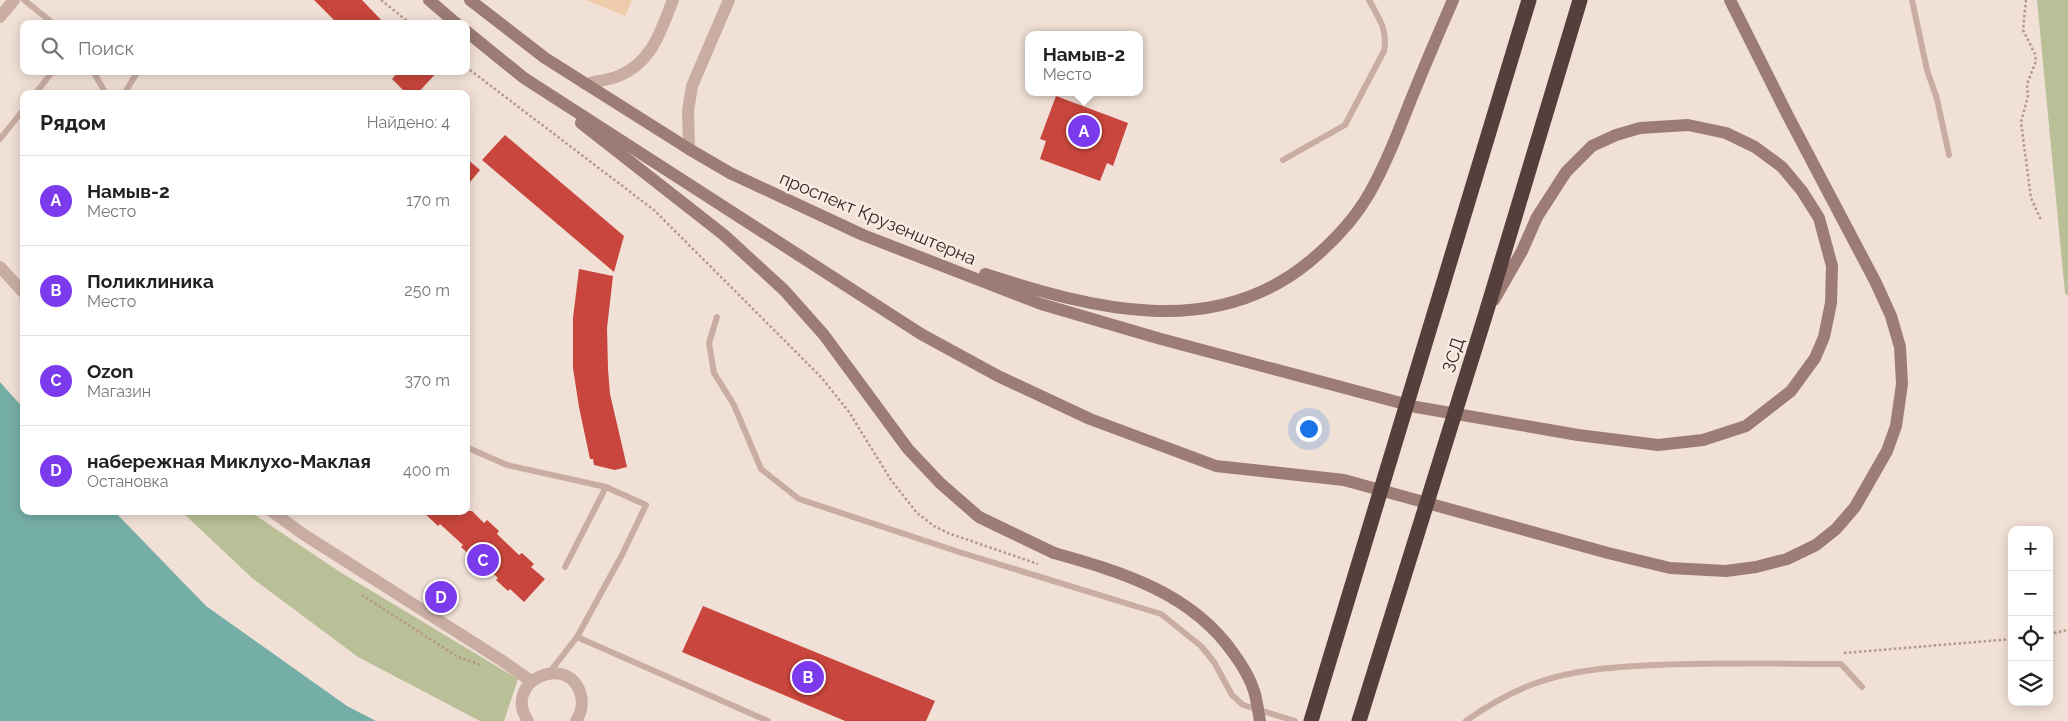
<!DOCTYPE html>
<html lang="ru">
<meta charset="utf-8">
<style>
body{margin:0;font-family:Raleway,sans-serif;background:#f6f6f6;color:#222}
.controls{position:absolute;right:15px;bottom:15px;display:grid;overflow:hidden;border-radius:10px;box-shadow:0 2px 12px #0003}
.controls button{width:45px;height:45px;display:grid;place-items:center;padding:0;border:0;border-bottom:1px solid #e0e0e0;background:#fff;color:#222;font:25px sans-serif}
.you{position:absolute;left:1308px;top:428px;width:18px;height:18px;margin:-12px;border:4px solid #fff;border-radius:50%;background:#1a73e8;box-shadow:0 0 0 8px #1a73e833}
.badge{display:grid;place-items:center;width:32px;height:32px;border-radius:50%;background:#7c3aed;color:#fff;font-size:16px;font-weight:700}
.pin{position:absolute;translate:-50% -50%;border:2px solid #fff;box-shadow:0 1px 5px #0006}
.popup{position:absolute;left:1025px;top:31px;width:118px;height:65px;box-sizing:border-box;display:grid;place-content:center;border-radius:10px;background:#fff;filter:drop-shadow(0 1px 4px #0005);font-size:16px;white-space:nowrap;color:#767676}
.popup b{font-size:19px;color:#222}
.popup::after{content:'';position:absolute;left:50%;top:100%;margin-left:-10px;border:10px solid transparent;border-top-color:#fff}
.list{margin:0;padding:0;list-style:none}
h2{display:flex;justify-content:space-between;align-items:center;height:65px;margin:0;padding:0 20px;font-size:21px}
h2 small{font-size:16px;font-weight:400;color:#767676}
.list li{display:grid;grid-template-columns:32px 1fr auto;gap:15px;align-items:center;box-sizing:border-box;height:90px;padding:0 20px;border-top:1px solid #e0e0e0}
.list b{display:block;font-size:19px;white-space:nowrap}
.list p{margin:0;font-size:16px;white-space:nowrap;color:#767676}
.list em{font-size:16px;font-style:normal;color:#767676}
.icon{flex:none;width:28px;height:28px;fill:none;stroke:currentColor;stroke-width:2;stroke-linecap:round;stroke-linejoin:round}
.map{position:relative;flex:none;width:2068px;height:721px;overflow:hidden}
.search{position:absolute;background:#fff;box-shadow:0 2px 12px #0003;left:20px;top:20px;width:450px;height:55px;display:flex;align-items:center;gap:12px;box-sizing:border-box;padding:0 18px;border-radius:10px;color:#767676;font-size:19px}
.panel{position:absolute;background:#fff;box-shadow:0 2px 12px #0003;left:20px;top:90px;width:450px;height:425px;border-radius:10px}
.map>svg:first-child{display:block}
</style>
<div class="map">
<svg width="2068" height="721" viewBox="0 0 2068 721">
<rect width="100%" height="100%" fill="#f1e0d6"/>
<!-- green -->
<g fill="#b9c097">
<path d="M 2037,0 L 2068,0 L 2068,296 L 2065,293 Z"/>
<path d="M 181,511 L 249,511 L 340,572 L 518,679 L 504,721 L 480,721 L 358,657 L 252,578 Z"/>
</g>
<!-- sand -->
<path fill="#eecbab" d="M 586,0 L 632,0 L 625,16 Z"/>
<!-- water -->
<path fill="#75aea7" d="M 0,382 L 24,409 L 24,511 L 114,511 L 206,606 L 347,706 L 376,721 L 0,721 Z"/>
<!-- building -->
<g fill="#c8463d">
<path d="M 314,0 L 362,0 L 385,24 L 338,24 Z"/>
<path d="M 399,71 L 438,71 L 417,94 L 407,94 L 392,79 Z"/>
<path d="M 1056,96 L 1128,123 L 1113,166 L 1107,163 L 1100,181 L 1040,159 L 1046,141 L 1040,139 Z"/>
<path d="M 505,135 L 624,236 L 614,272 L 482,160 Z"/>
<path d="M 466,158 L 480,170 L 466,187 Z"/>
<path d="M 579,269 L 613,276 L 607,328 L 608,369 L 610,394 L 627,467 L 615,470 L 594,465 L 593,459 L 590,459 L 579,407 L 573,368 L 573,318 Z"/>
<path d="M 422,511 L 472,511 L 484,523 L 487,520 L 499,531 L 497,534 L 519,555 L 522,553 L 534,564 L 531,567 L 545,579 L 524,602 L 510,589 L 508,591 L 496,580 L 498,578 L 476,557 L 474,559 L 461,547 L 463,545 L 440,524 L 438,526 Z"/>
<path d="M 703,606 L 935,701 L 926,721 L 845,721 L 682,652 Z"/>
</g>
<g fill="none" stroke-linecap="round" stroke-linejoin="round">
<!-- path -->
<g stroke="#b4978d" stroke-width="2.5" stroke-dasharray="2.5 2.5" stroke-linecap="butt">
<path d="M 381,0 L 411,24"/>
<path d="M 2026,0 L 2023,30 L 2035,54 L 2036,61 L 2027,84 L 2028,96 L 2021,122 L 2031,198 L 2041,220"/>
<path d="M 466,67 L 654,210 L 821,377 L 849,412 L 891,480 L 917,513 L 934,526 L 948,533 L 1038,564"/>
<path d="M 362,595 L 458,657 L 481,665"/>
<path d="M 2049,634 L 2068,630"/>
<path d="M 1844,653 L 2012,639"/>
</g>
<!-- lane -->
<g stroke="#c9ada3" stroke-width="6">
<path d="M 24,0 L 54,24"/>
<path d="M 1912,0 L 1927,70 L 1937,99 L 1949,155"/>
<path d="M 93,71 L 106,94"/>
<path d="M 35,94 L 53,71"/>
<path d="M 124,94 L 138,71"/>
<path d="M 0,139 L 24,109"/>
<path d="M 1283,160 L 1345,125 L 1384,51 C 1388,30 1379,18 1369,0"/>
<path d="M 717,317 L 709,343 L 714,373 L 734,405 L 761,469 L 799,499 L 959,552 L 1161,614 L 1201,646 L 1214,662 L 1232,695 L 1243,705 L 1295,721"/>
<path d="M 466,447 L 507,465 L 606,487 L 646,505 L 622,555 L 577,637 L 549,673"/>
<path d="M 565,567 L 606,487"/>
<path d="M 577,637 L 768,721"/>
<path d="M 1466,721 C 1488,705 1513,691 1539,682 C 1576,669 1616,667 1655,665 C 1717,662 1779,664 1841,664 L 1862,687"/>
</g>
<!-- street -->
<g stroke="#c9ada3" stroke-width="12">
<path d="M 0,17 L 14,0"/>
<path d="M 585,84 C 596,81 609,80 619,76 C 653,61 660,32 673,0"/>
<path d="M 689,149 L 688,111 L 692,86 L 729,0"/>
<path d="M 0,267 L 24,293"/>
<path d="M 271,511 L 303,534 L 501,660 L 531,681"/>
<path d="M 528,721 C 501,681 569,651 581,695 C 583,704 581,714 576,721"/>
</g>
<!-- secondary -->
<g stroke="#9c7c74" stroke-width="12">
<path d="M 429,0 L 457,24"/>
<path d="M 470,0 L 545,58 L 689,149 L 730,173 L 863,235 L 1041,304 L 1161,339 L 1416,407 L 1578,435 L 1658,445 L 1703,440 L 1746,426 L 1791,391 L 1815,358 L 1824,337 L 1831,303 L 1832,266 L 1819,218 L 1802,191 L 1782,167 L 1755,147 L 1726,133 L 1688,125 L 1640,128 L 1616,135 L 1592,146 L 1566,172 L 1537,217 L 1522,251 L 1494,300"/>
<path d="M 466,31 L 524,78 L 921,334 L 998,376 L 1090,419 L 1216,466 L 1344,480 L 1608,553 L 1670,568 L 1726,571 L 1756,567 L 1787,559 L 1816,545 L 1836,529 L 1855,507 L 1887,451 L 1896,426 L 1902,384 L 1900,347 L 1891,316 L 1876,283 L 1787,114 L 1730,0"/>
<path d="M 581,123 L 724,235 L 784,290 L 824,335 L 908,449 L 940,483 L 979,517 L 1054,553"/>
<path d="M 985,274 C 1093,309 1213,341 1309,262 C 1332,243 1354,220 1369,194 C 1386,164 1399,130 1412,97 C 1425,65 1439,32 1453,0"/>
</g>
<!-- secondary-bridge -->
<path stroke="#9c7c74" stroke-width="12" d="M 1054,553 C 1122,572 1192,593 1234,654 C 1242,665 1250,678 1254,691 C 1257,700 1258,711 1260,721"/>
<!-- highway-bridge -->
<g stroke="#553f3c" stroke-width="15">
<path d="M 1311,721 L 1529,0"/>
<path d="M 1359,721 L 1486,313 L 1580,0"/>
</g>
</g>
<g text-anchor="middle" dominant-baseline="central" stroke-width="5" stroke-linejoin="round" paint-order="stroke">
<!-- street labels -->
<g font-size="18" fill="#332725" stroke="#f9ebe2">
<text transform="translate(878 218) rotate(23)">проспект Крузенштерна</text>
<text transform="translate(1453 355) rotate(-73)">ЗСД</text>
</g>
</g>
</svg>
<div class="controls">
<button>+</button>
<button>−</button>
<button><svg class="icon" aria-label="locate" viewBox="0 0 24 24"><circle cx="12" cy="12" r="6"/><path d="M12 2v4M12 18v4M2 12h4M18 12h4"/></svg></button>
<button><svg class="icon" aria-label="layers" viewBox="0 0 24 24"><path d="M12 4l9 5-9 5-9-5zM3 14l9 5 9-5"/></svg></button>
</div>
<div class="you"></div>
<div class="pin badge" style="left:1084px;top:131px">A</div>
<div class="popup"><b>Намыв-2</b>Место</div>
<div class="pin badge" style="left:808px;top:677px">B</div>
<div class="pin badge" style="left:483px;top:560px">C</div>
<div class="pin badge" style="left:441px;top:597px">D</div>
<div class="search"><svg class="icon" aria-label="search" viewBox="0 0 24 24"><circle cx="10" cy="10" r="6"/><path d="M15 15l6 6"/></svg>Поиск</div>
<section class="panel">
<h2>Рядом<small>Найдено: 4</small></h2>
<ul class="list">
<li><span class="badge">A</span><div><b>Намыв-2</b><p>Место</p></div><em>170 m</em></li>
<li><span class="badge">B</span><div><b>Поликлиника</b><p>Место</p></div><em>250 m</em></li>
<li><span class="badge">C</span><div><b>Ozon</b><p>Магазин</p></div><em>370 m</em></li>
<li><span class="badge">D</span><div><b>набережная Миклухо-Маклая</b><p>Остановка</p></div><em>400 m</em></li>
</ul>
</section>
</div>
